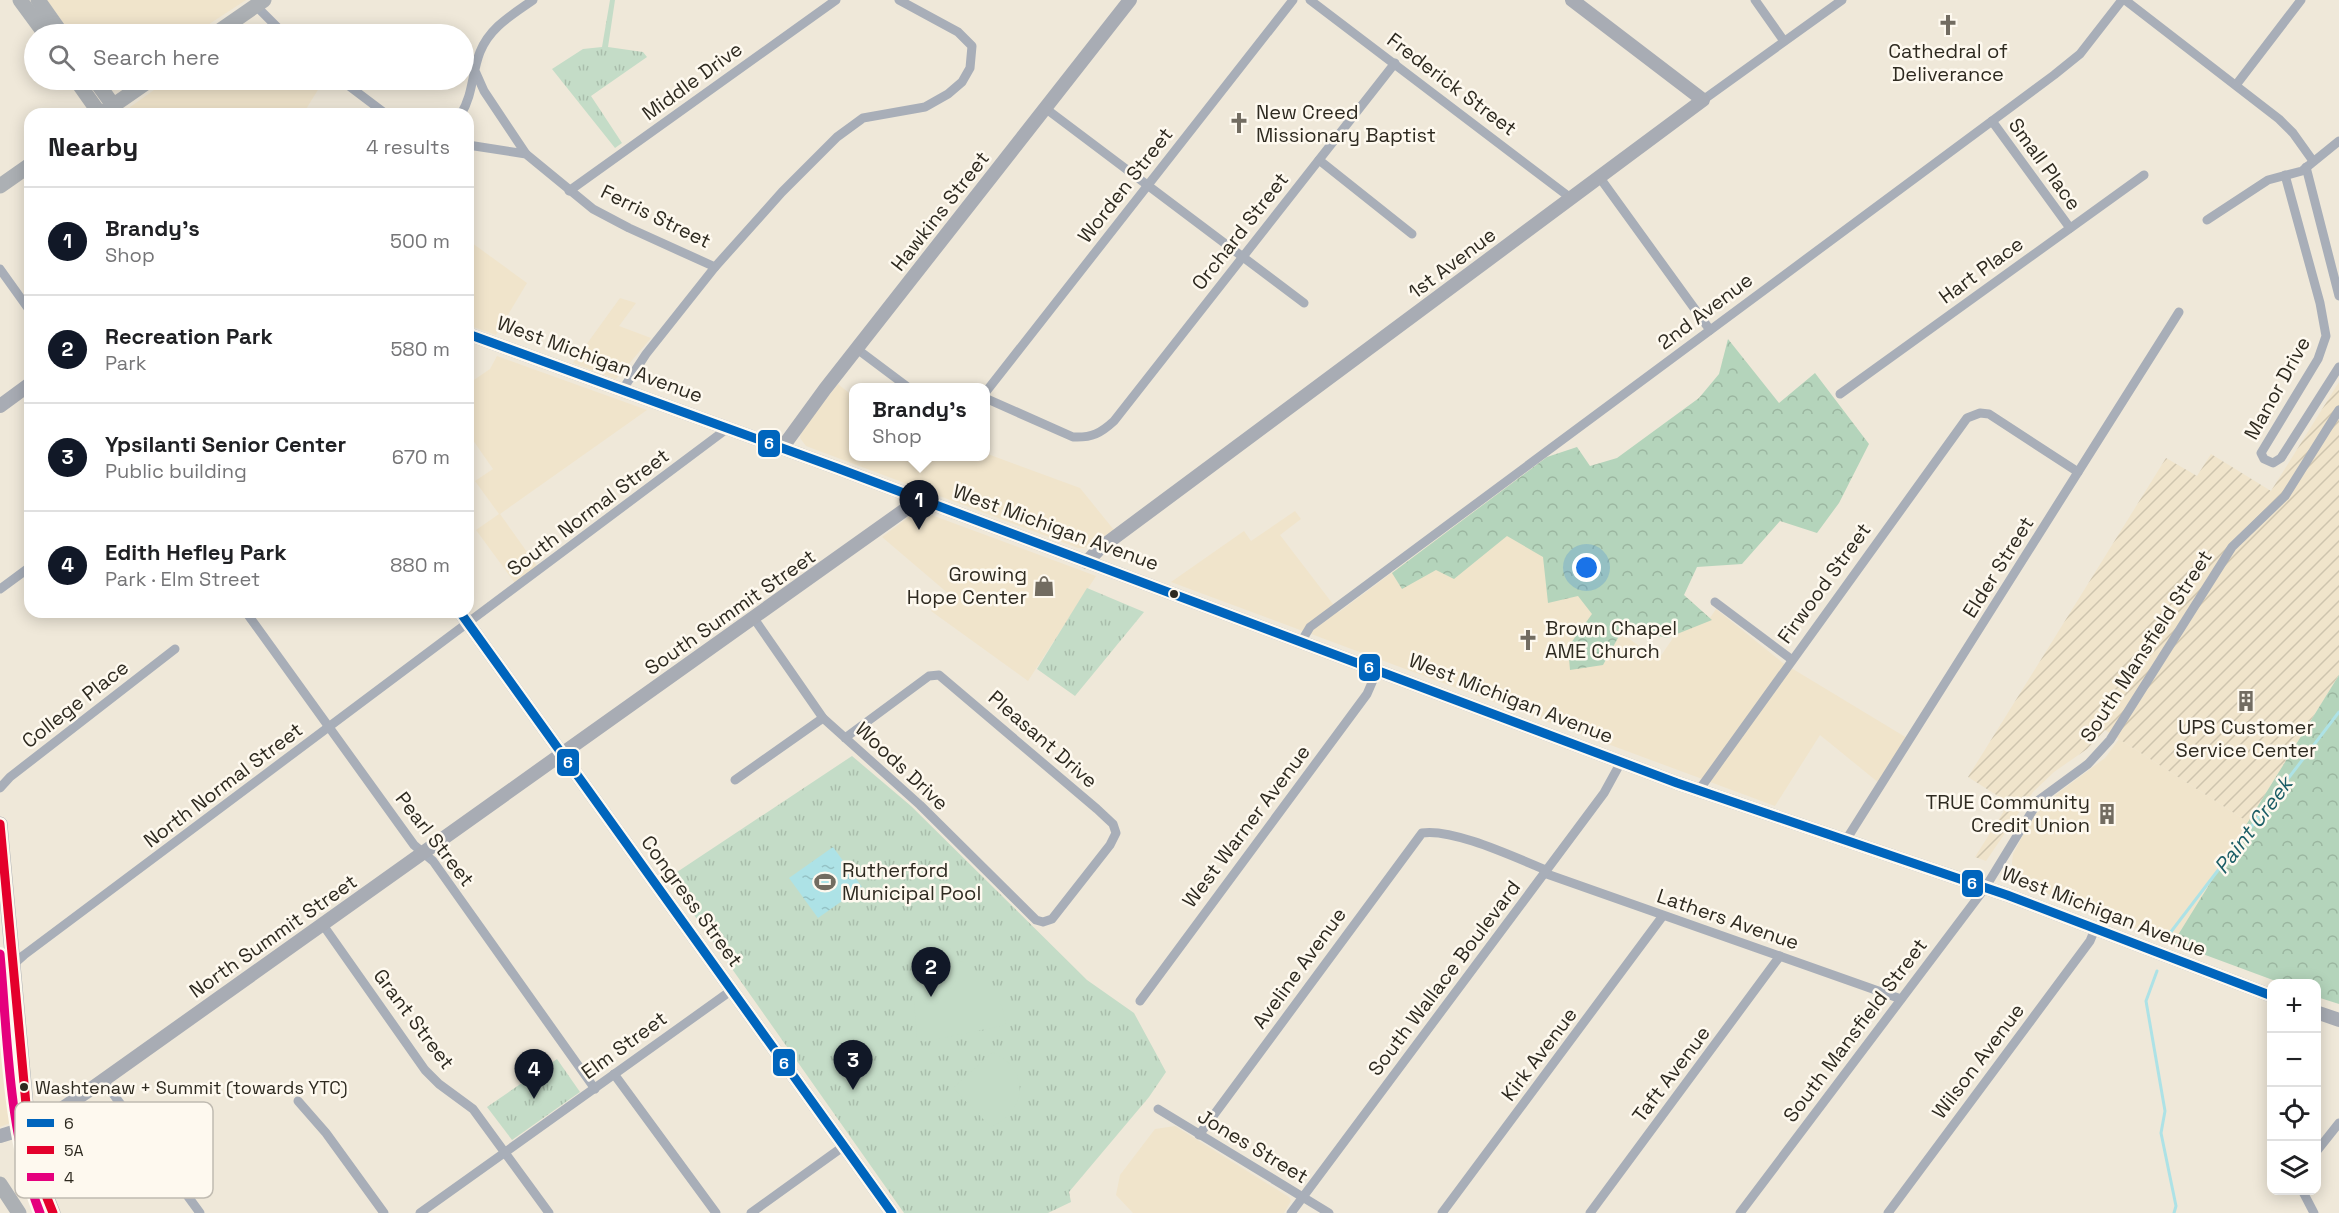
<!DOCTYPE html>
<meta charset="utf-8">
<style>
body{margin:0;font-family:"Space Grotesk",sans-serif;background:#f2f2f2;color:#202124}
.controls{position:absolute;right:18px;bottom:18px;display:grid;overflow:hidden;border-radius:12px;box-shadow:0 3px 15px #0003}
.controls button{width:54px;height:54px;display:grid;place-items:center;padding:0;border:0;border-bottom:2px solid #e0e0e0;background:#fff;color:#202124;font:30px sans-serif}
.you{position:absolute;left:1587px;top:568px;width:21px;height:21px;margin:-15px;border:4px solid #fff;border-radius:50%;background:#1a73e8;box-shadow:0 0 0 9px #1a73e833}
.badge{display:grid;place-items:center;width:39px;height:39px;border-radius:50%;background:#111827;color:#fff;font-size:20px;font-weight:700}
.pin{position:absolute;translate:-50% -50px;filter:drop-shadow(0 2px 3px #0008)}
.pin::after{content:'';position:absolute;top:32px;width:21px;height:18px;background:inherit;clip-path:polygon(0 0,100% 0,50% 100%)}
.popup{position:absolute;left:849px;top:383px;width:141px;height:78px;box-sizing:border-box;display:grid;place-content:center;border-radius:12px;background:#fff;filter:drop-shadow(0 2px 4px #0005);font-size:20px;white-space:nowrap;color:#757577}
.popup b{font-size:22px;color:#202124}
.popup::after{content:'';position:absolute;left:50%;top:100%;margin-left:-12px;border:12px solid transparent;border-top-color:#fff}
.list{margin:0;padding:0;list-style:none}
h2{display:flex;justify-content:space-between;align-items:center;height:78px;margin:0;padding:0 24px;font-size:26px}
h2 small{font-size:20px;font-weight:400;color:#757577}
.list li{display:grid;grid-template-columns:39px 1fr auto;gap:18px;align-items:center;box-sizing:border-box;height:108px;padding:0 24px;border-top:2px solid #e0e0e0}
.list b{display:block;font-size:22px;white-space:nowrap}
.list p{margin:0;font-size:20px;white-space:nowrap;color:#757577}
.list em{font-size:20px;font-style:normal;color:#757577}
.icon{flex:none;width:33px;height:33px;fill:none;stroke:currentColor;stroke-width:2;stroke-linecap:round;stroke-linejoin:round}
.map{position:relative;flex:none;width:2339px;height:1213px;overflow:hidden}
.search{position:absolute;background:#fff;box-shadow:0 3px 15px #0003;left:24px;top:24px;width:450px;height:66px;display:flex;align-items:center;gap:15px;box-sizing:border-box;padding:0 21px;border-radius:33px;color:#757577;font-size:22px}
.panel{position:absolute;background:#fff;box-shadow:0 3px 15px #0003;left:24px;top:108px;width:450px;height:510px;border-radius:18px}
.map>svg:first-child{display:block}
</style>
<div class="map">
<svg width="2339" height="1213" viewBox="0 0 2339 1213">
<defs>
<pattern id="industrial-furrows" width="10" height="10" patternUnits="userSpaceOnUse" patternTransform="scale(1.5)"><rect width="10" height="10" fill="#f0e4cb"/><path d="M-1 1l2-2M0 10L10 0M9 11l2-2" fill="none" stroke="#cec4ae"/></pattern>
<pattern id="forest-crowns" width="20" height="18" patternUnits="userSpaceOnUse" patternTransform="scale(1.5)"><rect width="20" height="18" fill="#b4d4bb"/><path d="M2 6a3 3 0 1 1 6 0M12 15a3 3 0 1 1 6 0" fill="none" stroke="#9bb6a0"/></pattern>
<pattern id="park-tufts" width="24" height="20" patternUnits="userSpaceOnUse" patternTransform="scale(1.5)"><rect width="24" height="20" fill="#c4dcc7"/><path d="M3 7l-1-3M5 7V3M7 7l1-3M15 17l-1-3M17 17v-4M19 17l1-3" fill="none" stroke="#a9bdab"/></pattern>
<pattern id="water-ripples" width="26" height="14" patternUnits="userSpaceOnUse" patternTransform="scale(1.5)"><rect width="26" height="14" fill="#ade2e6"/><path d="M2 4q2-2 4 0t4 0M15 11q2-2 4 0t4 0" fill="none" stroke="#95c2c5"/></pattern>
</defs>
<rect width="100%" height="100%" fill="#efe8d9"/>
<!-- built -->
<g fill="#f0e4cb">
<path d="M 47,0 L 246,0 L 194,34 L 71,34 Z"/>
<path d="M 168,80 L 324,80 L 303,114 L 129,114 L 130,107 Z"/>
<path d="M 468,240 L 527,283 L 496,335 L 468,325 Z"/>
<path d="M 620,298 L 636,303 L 619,326 L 651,338 L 616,379 L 573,363 Z"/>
<path d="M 497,356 L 647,410 L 500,514 L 537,566 L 515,583 L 476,530 L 499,514 L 475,481 L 493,469 L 468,433 L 468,384 L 490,369 Z"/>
<path d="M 838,384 L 853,396 L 853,456 L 985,456 L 985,453 L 1080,488 L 1114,530 L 1084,548 L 1078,548 L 806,446 L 800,438 L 801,431 Z"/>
<path d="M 1547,457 L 1655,611 L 1624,635 L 1658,660 L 1695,606 L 1710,618 L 1716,609 L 1783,663 L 1907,738 L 1879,783 L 1820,735 L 1775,806 L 1171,582 L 1244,531 L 1251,541 L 1295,511 L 1301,519 L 1280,535 L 1339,612 Z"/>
<path d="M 918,510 L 1096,576 L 1028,681 L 931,611 L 950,595 L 882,537 Z"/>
<path d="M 2119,739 L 2248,822 L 2173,943 L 2025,885 L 2011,873 L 2013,854 L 2033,816 L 2058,793 L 2105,758 Z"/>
<path d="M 10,974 L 18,1120 L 0,1127 L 0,981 Z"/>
<path d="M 54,1124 L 68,1140 L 71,1152 L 43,1160 L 39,1136 Z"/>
<path d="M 1175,1126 L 1289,1197 L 1291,1201 L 1284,1213 L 1133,1213 L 1116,1195 L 1120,1175 L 1155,1129 Z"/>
</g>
<!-- industrial -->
<path fill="url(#industrial-furrows)" d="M 2339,382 L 2339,675 L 2248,822 L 2105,730 L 2087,749 L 2054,772 L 2033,792 L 1986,861 L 1975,857 L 2009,803 L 1968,777 L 2166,458 L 2197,476 L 2211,454 L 2271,491 Z"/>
<!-- forest -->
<g fill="url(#forest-crowns)">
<path d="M 1728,339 L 1779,403 L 1815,373 L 1869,444 L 1839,503 L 1817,533 L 1780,521 L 1742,564 L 1697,567 L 1684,595 L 1712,620 L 1667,638 L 1624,627 L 1603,665 L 1570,670 L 1568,647 L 1592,614 L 1578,596 L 1548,603 L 1543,557 L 1507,536 L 1454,579 L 1436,570 L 1402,589 L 1392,573 L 1547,457 L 1577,447 L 1590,466 L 1617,458 L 1699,398 L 1719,374 Z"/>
<path d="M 2339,675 L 2339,1004 L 2317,997 L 2316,984 L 2281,983 L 2173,943 Z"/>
</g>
<!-- park -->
<g fill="url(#park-tufts)">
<path d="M 610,0 L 615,0 L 608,47 L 643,52 L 647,57 L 591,96 L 622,143 L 615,148 L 552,69 L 583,49 L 602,47 Z"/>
<path d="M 1087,588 L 1144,612 L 1075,696 L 1037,669 Z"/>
<path d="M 852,756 L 911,806 L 1087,980 L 1134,1013 L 1166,1072 L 1149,1097 L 1069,1192 L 1071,1202 L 1048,1213 L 904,1213 L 668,878 Z"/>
<path d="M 557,1059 L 580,1092 L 512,1140 L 487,1107 Z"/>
</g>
<!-- garden -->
<g fill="#c4dcc7">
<path d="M 936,951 C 974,963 1000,984 1006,1025 L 923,1042 L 917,1037 L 910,953 Z"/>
<path d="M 993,1052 C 1030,1071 1028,1110 991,1127 L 953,1088 Z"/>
</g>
<!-- water -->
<path fill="url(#water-ripples)" d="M 833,847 L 862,887 L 818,918 L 789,878 Z"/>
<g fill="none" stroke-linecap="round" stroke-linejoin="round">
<!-- stream -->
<g stroke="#ade2e6" stroke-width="3">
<path d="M 2167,937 L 2339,712"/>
<path d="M 2157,971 L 2146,1001 L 2165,1111 L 2161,1133 L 2176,1206 L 2174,1213"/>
</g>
<!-- street -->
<g stroke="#a8aeb8" stroke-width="9">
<path d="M 1310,0 L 1572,199"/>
<path d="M 1755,0 L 1784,41"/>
<path d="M 2125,0 L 2279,119 L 2293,133 L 2313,161"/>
<path d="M 256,6 L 284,34"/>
<path d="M 476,73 L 484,91 L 526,154"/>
<path d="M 341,80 L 386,114"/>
<path d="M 2236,85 L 2301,0"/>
<path d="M 1703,100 L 1842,0"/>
<path d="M 1045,108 L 1304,303"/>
<path d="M 461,114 C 473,95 472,72 480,52 C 490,27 512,15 533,0"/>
<path d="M 1992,121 L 2070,228"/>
<path d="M 468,145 L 526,154 L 593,209 L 629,228 L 715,267"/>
<path d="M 1319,160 L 1412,234"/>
<path d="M 2306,167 L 2339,296"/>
<path d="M 2285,175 L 2320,303 L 2326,336 L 2318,359 L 2261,453 L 2264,459 L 2273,463 L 2281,458 L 2339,367"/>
<path d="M 1600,178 L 1710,330"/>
<path d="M 569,191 L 836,0"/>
<path d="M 2207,220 L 2268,180 L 2302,171 L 2339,141"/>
<path d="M 0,269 L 30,311"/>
<path d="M 857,349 L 909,388"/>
<path d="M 623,389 L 646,354 L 715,267 L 782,192 L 837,137 L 863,118 L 925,107 L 948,94 L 962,82 L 970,68 L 972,46 L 958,32 L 899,0"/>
<path d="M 985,393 L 1293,0"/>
<path d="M 1840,394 L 2144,175"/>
<path d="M 985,398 L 1073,437 C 1092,438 1101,433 1114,421 L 1395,63"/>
<path d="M 0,589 L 30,567"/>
<path d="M 1715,602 L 1791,659"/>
<path d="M 246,612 L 414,845 L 433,861 L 595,1089"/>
<path d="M 755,620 L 823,718 L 920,805 L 1036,920 L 1043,922 L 1052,919 L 1110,845 L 1116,833 L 1113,824 L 1097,809 L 939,675 L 929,676 L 845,738"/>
<path d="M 1301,642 L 1310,627 L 2054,75 L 2080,54 L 2122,0"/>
<path d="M 735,780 L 823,718"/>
<path d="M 0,788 L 10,777 L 175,649"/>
<path d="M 1699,790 L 1967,418 L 1980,413 L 1989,414 L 2078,472"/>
<path d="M 1846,840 L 2179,312"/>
<path d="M 1544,873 L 1901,999"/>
<path d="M 323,925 L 425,1070 L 439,1084 L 473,1109 L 549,1213"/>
<path d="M 0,976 L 24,955 L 728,428"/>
<path d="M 1140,1001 L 1367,694 L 1377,671"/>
<path d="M 614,1074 L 716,1213"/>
<path d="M 103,1080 L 200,1213"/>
<path d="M 298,1101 L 326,1133 L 384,1213"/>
<path d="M 1158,1109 L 1329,1213"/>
<path d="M 1199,1135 L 1422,833 C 1453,828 1516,858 1546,870"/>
<path d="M 2316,1152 L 2339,1123"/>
<path d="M 2302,1190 L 2314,1213"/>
<path d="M 420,1213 L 732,990"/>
<path d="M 751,1213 L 844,1146"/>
<path d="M 1291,1213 L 1604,793 L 1621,762"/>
<path d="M 1442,1213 L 1662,917"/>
<path d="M 1590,1213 L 1780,956"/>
<path d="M 1740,1213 L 1985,888 L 2039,800 L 2088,764 L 2110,740 L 2232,547 L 2285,496 L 2339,410"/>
<path d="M 1888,1213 L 2090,941 L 2095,929"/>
</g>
<!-- secondary -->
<g stroke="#a8acb4" stroke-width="14">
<path d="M 468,334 L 837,468 L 1677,783 L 2007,895 L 2272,996"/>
<path d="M 0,406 L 30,384"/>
<path d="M 782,448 L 825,389 L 1130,0"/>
<path d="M 1087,562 L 1099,549 L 1703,100 L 1572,0"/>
<path d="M 460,612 L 892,1213"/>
<path d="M 0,957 L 11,966"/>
<path d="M 2316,1012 L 2339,1020"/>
<path d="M 0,1136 L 39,1124 L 91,1089 L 920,499"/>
</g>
<!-- primary -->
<g stroke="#acb0b4" stroke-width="15">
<path d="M 20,0 L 45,34"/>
<path d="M 38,0 L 62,34"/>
<path d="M 215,34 L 264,0"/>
<path d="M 76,80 L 100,114"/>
<path d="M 95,80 L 113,105"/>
<path d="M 101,114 L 150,80"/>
<path d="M 0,186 L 30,165"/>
<path d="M 0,824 L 28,1126 L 41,1183 L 53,1213"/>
<path d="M 0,1184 L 19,1213"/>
</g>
<defs>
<g id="bus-1">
<path d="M 468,334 L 837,468 L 1677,783 L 2007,895 L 2272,996"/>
<path d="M 460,612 L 892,1213"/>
</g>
<path id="bus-2" d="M 0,824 L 28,1126 L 41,1183 L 53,1213"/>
<path id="bus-3" d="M 0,954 C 8,1040 8,1132 40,1213"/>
</defs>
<!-- bus-1 casing -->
<use href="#bus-1" stroke="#fef9ef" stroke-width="14"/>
<!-- bus-2 casing -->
<use href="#bus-2" stroke="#fef9ef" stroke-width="14"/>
<!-- bus-3 casing -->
<use href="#bus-3" stroke="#fef9ef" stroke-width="14"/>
<!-- bus-1 -->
<use href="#bus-1" stroke="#0065bd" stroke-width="9"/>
<!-- bus-2 -->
<use href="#bus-2" stroke="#e4002b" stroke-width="9"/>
<!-- bus-3 -->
<use href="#bus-3" stroke="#e5007d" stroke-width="9"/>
</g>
<!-- icons -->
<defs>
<symbol id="church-bare" viewBox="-9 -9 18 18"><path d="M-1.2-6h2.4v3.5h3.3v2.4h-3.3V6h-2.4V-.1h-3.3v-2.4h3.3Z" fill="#726c61" stroke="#fef9ef" stroke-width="2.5" paint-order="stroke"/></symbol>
<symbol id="shop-bare" viewBox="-9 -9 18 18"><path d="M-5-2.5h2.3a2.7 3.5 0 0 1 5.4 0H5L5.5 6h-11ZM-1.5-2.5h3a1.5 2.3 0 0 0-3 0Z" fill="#726c61" stroke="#fef9ef" stroke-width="2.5" paint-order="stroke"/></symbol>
<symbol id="building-bare" viewBox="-9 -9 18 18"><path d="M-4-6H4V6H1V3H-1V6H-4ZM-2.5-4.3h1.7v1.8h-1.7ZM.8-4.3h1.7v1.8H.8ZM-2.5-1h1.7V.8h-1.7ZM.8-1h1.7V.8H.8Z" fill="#726c61" stroke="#fef9ef" stroke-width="2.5" paint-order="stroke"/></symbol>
<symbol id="stadium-bare" viewBox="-9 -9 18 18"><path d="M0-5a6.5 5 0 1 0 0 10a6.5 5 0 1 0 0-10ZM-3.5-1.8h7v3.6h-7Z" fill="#726c61" stroke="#fef9ef" stroke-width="2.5" paint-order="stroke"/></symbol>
</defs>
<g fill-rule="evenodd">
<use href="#church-bare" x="1933" y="10" width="30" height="30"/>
<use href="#church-bare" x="1224" y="108" width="30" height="30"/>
<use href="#shop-bare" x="1029" y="571" width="30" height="30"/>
<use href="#church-bare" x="1513" y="625" width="30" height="30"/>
<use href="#building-bare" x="2231" y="686" width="30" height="30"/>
<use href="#building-bare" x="2092" y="799" width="30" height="30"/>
<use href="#stadium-bare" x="810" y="867" width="30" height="30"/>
</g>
<!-- markers -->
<g fill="#2e2a20" stroke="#fef9ef" stroke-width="2">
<circle cx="1174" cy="594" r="5"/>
<circle cx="24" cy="1087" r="5"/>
</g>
<g text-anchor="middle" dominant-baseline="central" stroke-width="5" stroke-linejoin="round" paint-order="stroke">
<!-- bus labels -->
<g font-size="18" fill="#2e2a20" stroke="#fef9ef" text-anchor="start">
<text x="35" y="1087">Washtenaw + Summit (towards YTC)</text>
</g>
<!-- poi labels -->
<g font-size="20" fill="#2e2a20" stroke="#fef9ef" text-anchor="start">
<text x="1948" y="51" text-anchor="middle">Cathedral of<tspan x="1948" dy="23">Deliverance</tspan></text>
<text x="1256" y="112">New Creed<tspan x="1256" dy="23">Missionary Baptist</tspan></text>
<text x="1027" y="574" text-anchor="end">Growing<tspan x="1027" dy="23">Hope Center</tspan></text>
<text x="1545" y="628">Brown Chapel<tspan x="1545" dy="23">AME Church</tspan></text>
<text x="2246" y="727" text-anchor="middle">UPS Customer<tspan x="2246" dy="23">Service Center</tspan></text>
<text x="2090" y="802" text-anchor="end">TRUE Community<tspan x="2090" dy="23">Credit Union</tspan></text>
<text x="842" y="870">Rutherford<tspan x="842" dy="23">Municipal Pool</tspan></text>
</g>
<!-- street labels -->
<g font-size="20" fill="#2e2a20" stroke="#fef9ef">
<text transform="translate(692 81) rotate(-36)">Middle Drive</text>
<text transform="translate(1452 84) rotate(37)">Frederick Street</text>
<text transform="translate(2045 164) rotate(54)">Small Place</text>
<text transform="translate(1125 185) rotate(-52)">Worden Street</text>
<text transform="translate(940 211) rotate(-52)">Hawkins Street</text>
<text transform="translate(656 216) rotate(26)">Ferris Street</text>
<text transform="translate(1240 231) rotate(-52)">Orchard Street</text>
<text transform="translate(1452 263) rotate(-37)">1st Avenue</text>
<text transform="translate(1981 270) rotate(-36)">Hart Place</text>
<text transform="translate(1705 311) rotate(-37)">2nd Avenue</text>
<text transform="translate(600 359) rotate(20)">West Michigan Avenue</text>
<text transform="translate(2277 388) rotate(-61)">Manor Drive</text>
<text transform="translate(588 512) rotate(-37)">South Normal Street</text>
<text transform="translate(1056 527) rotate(20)">West Michigan Avenue</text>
<text transform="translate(1998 567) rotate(-58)">Elder Street</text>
<text transform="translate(1824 583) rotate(-54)">Firwood Street</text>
<text transform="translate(730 612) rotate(-35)">South Summit Street</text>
<text transform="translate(2146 646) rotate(-57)">South Mansfield Street</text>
<text transform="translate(1511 698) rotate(21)">West Michigan Avenue</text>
<text transform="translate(75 704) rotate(-38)">College Place</text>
<text transform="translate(1043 739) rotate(41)">Pleasant Drive</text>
<text transform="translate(902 766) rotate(43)">Woods Drive</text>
<text transform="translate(223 785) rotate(-37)">North Normal Street</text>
<text transform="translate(1246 826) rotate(-53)">West Warner Avenue</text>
<text transform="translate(435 839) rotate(52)">Pearl Street</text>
<text transform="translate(692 901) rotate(54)">Congress Street</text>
<text transform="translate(2104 911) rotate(21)">West Michigan Avenue</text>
<text transform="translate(1728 919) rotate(19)">Lathers Avenue</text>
<text transform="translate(273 936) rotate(-35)">North Summit Street</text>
<text transform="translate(1299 968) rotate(-54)">Aveline Avenue</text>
<text transform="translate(1444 978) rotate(-53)">South Wallace Boulevard</text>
<text transform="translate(414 1019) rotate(53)">Grant Street</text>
<text transform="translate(1855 1030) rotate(-53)">South Mansfield Street</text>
<text transform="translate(624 1045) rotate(-36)">Elm Street</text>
<text transform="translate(1539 1054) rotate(-53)">Kirk Avenue</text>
<text transform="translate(1978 1061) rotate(-53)">Wilson Avenue</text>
<text transform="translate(1671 1074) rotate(-53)">Taft Avenue</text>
<text transform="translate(1253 1146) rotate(31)">Jones Street</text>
</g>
<!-- water labels -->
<g font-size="21" font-style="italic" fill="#1c5e67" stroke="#fef9ef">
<text transform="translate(2253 825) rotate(-53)">Paint Creek</text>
</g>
</g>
<!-- legend -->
<rect x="15" y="1102" width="198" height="96" rx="9" fill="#fef9ef" stroke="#c0bbb1" stroke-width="1.5"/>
<rect x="27" y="1119" width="27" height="8" fill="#0065bd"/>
<rect x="27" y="1146" width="27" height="8" fill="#e4002b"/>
<rect x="27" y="1173" width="27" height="8" fill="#e5007d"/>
<g font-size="16" fill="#2e2a20">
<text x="64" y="1129">6</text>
<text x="64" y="1156">5A</text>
<text x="64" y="1183">4</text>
</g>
<g stroke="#fef9ef" stroke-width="2">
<rect x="757" y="429" width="24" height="29" rx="6" fill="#0065bd"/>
<rect x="1358" y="653" width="23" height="29" rx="6" fill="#0065bd"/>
<rect x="556" y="748" width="24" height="29" rx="6" fill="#0065bd"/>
<rect x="1961" y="869" width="23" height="29" rx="6" fill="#0065bd"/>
<rect x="772" y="1048" width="24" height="29" rx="6" fill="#0065bd"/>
</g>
<g font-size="16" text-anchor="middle" font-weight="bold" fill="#fff">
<text x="769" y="449">6</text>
<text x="1369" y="673">6</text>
<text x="568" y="768">6</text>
<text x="1972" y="889">6</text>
<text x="784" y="1069">6</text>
</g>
</svg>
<div class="controls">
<button>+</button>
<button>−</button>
<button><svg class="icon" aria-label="locate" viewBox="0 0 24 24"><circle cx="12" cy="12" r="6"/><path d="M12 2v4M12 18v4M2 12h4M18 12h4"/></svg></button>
<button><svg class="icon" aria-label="layers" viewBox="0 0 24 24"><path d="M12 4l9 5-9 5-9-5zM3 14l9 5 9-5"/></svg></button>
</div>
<div class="you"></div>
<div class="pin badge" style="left:919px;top:530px">1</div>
<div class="popup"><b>Brandy's</b>Shop</div>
<div class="pin badge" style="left:931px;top:997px">2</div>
<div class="pin badge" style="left:853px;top:1090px">3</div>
<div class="pin badge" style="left:534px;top:1099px">4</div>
<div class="search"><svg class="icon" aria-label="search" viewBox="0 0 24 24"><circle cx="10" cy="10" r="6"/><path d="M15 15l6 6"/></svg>Search here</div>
<section class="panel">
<h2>Nearby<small>4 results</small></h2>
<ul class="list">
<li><span class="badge">1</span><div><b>Brandy's</b><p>Shop</p></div><em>500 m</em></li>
<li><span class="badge">2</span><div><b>Recreation Park</b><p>Park</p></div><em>580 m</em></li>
<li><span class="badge">3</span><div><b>Ypsilanti Senior Center</b><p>Public building</p></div><em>670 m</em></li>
<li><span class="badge">4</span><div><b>Edith Hefley Park</b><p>Park · Elm Street</p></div><em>880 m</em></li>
</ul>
</section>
</div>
